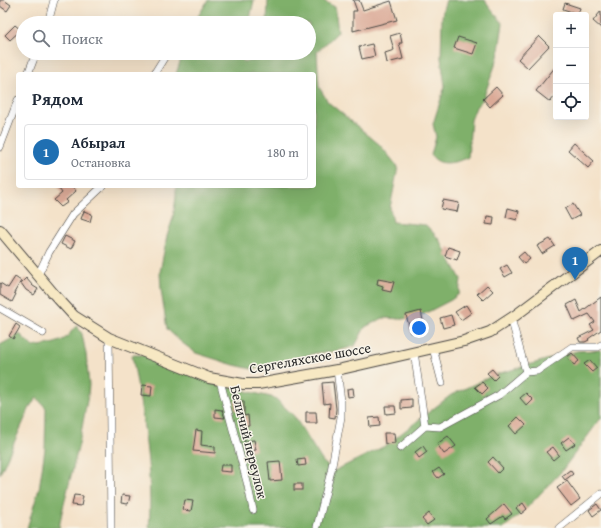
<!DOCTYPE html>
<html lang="ru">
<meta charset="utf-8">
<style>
body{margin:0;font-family:"Gentium Book Plus",serif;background:#f6f6f7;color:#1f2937}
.controls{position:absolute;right:12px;top:12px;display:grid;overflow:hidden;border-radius:4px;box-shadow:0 4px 16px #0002}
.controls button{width:36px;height:36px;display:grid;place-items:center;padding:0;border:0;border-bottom:1px solid #e0e1e3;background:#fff;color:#1f2937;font:20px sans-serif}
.you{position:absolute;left:419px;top:328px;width:14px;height:14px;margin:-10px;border:3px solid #fff;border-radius:50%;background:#1a73e8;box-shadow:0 0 0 6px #1a73e833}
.badge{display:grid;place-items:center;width:26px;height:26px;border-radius:50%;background:#1f6fb2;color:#fff;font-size:13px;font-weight:700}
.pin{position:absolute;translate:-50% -33px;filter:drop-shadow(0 1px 2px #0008)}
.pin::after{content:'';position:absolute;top:21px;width:14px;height:12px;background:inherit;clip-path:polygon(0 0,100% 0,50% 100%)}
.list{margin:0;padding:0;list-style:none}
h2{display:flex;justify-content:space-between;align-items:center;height:52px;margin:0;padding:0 16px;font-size:17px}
h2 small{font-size:13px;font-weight:400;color:#747a83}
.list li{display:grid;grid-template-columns:26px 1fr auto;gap:12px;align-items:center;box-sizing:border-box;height:56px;margin:0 8px 8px;padding:0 8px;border:1px solid #e0e1e3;border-radius:4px}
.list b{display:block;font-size:15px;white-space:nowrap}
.list p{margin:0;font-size:13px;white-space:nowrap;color:#747a83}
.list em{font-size:13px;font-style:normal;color:#747a83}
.icon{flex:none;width:22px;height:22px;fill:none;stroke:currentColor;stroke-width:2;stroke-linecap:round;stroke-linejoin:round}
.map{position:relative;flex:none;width:601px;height:528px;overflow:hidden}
.search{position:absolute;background:#fff;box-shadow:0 4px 16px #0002;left:16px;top:16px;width:300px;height:44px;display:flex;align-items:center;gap:10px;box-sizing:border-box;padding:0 14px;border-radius:22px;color:#747a83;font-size:15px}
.panel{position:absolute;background:#fff;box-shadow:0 4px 16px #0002;left:16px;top:72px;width:300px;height:116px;border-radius:4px}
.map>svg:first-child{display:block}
</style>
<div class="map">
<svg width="601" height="528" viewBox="0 0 601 528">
<rect width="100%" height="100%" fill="#f7f3e8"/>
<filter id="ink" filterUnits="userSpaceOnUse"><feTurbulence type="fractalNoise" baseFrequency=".025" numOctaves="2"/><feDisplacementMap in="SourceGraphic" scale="8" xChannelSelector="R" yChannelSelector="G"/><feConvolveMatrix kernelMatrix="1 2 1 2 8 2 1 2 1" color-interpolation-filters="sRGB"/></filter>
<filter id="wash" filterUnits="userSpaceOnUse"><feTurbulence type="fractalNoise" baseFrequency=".012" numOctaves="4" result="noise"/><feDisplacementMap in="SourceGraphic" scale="16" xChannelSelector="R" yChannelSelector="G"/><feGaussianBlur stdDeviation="0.9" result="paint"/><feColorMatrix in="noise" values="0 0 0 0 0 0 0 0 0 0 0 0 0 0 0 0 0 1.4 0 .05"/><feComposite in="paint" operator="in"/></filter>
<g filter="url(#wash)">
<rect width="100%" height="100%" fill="#f4e2c9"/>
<!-- forest -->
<g fill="#7fb06a" stroke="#556e4a">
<path d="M 208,0 L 254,0 L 249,23 L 194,23 Z"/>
<path d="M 268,0 L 322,0 L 335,7 L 338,32 L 317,52 L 319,87 L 328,102 L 380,145 L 398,167 L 390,208 L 393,222 L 426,225 L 439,239 L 461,279 L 459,294 L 451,300 L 424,314 L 403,319 L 383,318 L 365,327 L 355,346 L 337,351 L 317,353 L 252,369 L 234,365 L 196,353 L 181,342 L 167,329 L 161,290 L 160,272 L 167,236 L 173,218 L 176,197 L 176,186 L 314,186 L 314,74 L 176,74 L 183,53 L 242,53 L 243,62 L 265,59 L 265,53 L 309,53 L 309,23 L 267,23 Z"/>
<path d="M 446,0 L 485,0 L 493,12 L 503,23 L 498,57 L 483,99 L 476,107 L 471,120 L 468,158 C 455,162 440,168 431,155 L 436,137 L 433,124 L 445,86 L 441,58 L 442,18 L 443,9 Z"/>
<path d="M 77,326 L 82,334 L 86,354 L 89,385 L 88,395 L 79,444 L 62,512 L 59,528 L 27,528 L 39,489 L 45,449 L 46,408 L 37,398 L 31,405 L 0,474 L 0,345 L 20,334 L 33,347 C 44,345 60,344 68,336 C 71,333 72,329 77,326 Z"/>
<path d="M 601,350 L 601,418 L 561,472 L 520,515 L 503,528 L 149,528 C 153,472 142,410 132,355 L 146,355 L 208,382 L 275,398 L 294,416 L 323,462 L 334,471 L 385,446 L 451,395 L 494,375 L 577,351 Z"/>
</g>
<g id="blocks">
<!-- building -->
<g fill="#dbaa97">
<path d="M 0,0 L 4,0 L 11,5 L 7,11 L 0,6 Z"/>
<path d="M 353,0 L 359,0 L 363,10 L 391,1 L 397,20 L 353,31 L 353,11 L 357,11 Z"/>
<path d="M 565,3 L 580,8 L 578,14 L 563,9 Z"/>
<path d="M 601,11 L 601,28 L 593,21 Z"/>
<path d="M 15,25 L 21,30 L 10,40 L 5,35 Z"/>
<path d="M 400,33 L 402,43 L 399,43 L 403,59 L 387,63 L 385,53 L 394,50 L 390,36 Z"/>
<path d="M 539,36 L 549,46 L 528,68 L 518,59 Z"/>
<path d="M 458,37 L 477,43 L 473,54 L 454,48 Z"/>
<path d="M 372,44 L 375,56 L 362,59 L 359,47 Z"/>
<path d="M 556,66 L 556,95 L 550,102 L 536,91 Z"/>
<path d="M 496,87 L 503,95 L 490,107 L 483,99 Z"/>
<path d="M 574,143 L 594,161 L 588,168 L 568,150 Z"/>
<path d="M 57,186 L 72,186 L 76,191 L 66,200 L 68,202 L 61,207 L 54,200 L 62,193 Z"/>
<path d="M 443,200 L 459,203 L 457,212 L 441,209 Z"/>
<path d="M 573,204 L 580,215 L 571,220 L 565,209 Z"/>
<path d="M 508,208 L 519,211 L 517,220 L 506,217 Z"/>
<path d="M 84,211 L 92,214 L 90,222 L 81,219 Z"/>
<path d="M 487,216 L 494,217 L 493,225 L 486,224 Z"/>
<path d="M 65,236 L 75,241 L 71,249 L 61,244 Z"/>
<path d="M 550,239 L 555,246 L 542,254 L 537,246 Z"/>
<path d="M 448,247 L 460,251 L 457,260 L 445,256 Z"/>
<path d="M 524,252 L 530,259 L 524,264 L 518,257 Z"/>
<path d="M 507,265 L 512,273 L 505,277 L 500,269 Z"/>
<path d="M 15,277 L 21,281 L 14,293 L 16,294 L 12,302 L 0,295 L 0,283 L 8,288 Z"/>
<path d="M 26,278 L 33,286 L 38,289 L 34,295 L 26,290 L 21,283 Z"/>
<path d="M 378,279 L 394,282 L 391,292 L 382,290 L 383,286 L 377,284 Z"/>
<path d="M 487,285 L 493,291 L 483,300 L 477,294 Z"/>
<path d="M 601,297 L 601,330 L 588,339 L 589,340 L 585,342 L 580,342 L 578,338 L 594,330 L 590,325 L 595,322 L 589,314 L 574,321 L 567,305 L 576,300 L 581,312 Z"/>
<path d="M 466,305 L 471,313 L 461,320 L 455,312 Z"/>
<path d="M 421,311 L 425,330 L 411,333 L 406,315 Z"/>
<path d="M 451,315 L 454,325 L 443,328 L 440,318 Z"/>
<path d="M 16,324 L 20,327 L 13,339 L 9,336 Z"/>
<path d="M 572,353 L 579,361 L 574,365 L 567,357 Z"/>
<path d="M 590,360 L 597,368 L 592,372 L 584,364 Z"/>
<path d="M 492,369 L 498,376 L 494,380 L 487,373 Z"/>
<path d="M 333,382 L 336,409 L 335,418 L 329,417 L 330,403 L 324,404 L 322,383 Z"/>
<path d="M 482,382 L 488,388 L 482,394 L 475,387 Z"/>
<path d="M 142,385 L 152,386 L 151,396 L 141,395 Z"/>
<path d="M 353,388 L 354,396 L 348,397 L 347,389 Z"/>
<path d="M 526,393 L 533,400 L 527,406 L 520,398 Z"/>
<path d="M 412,399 L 412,408 L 401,409 L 401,400 Z"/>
<path d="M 235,401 L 244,401 L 244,416 L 248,415 L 249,426 L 242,427 L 239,410 L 235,410 Z"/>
<path d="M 385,406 L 395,406 L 396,413 L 386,414 Z"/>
<path d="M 215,409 L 222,410 L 225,418 L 215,417 Z"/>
<path d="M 306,412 L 316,412 L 317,423 L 306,423 Z"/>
<path d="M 379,417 L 380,426 L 370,427 L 369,418 Z"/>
<path d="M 518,417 L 526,425 L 516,434 L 509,426 Z"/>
<path d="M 196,430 L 202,431 L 201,445 L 215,447 L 215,453 L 193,451 Z"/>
<path d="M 384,433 L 394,433 L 395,443 L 385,444 Z"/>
<path d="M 448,436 L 456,446 L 444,454 L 437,444 Z"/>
<path d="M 569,437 L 575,444 L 566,450 L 561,443 Z"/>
<path d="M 254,440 L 256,450 L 246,451 L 244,441 Z"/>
<path d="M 423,446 L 427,452 L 419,458 L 415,452 Z"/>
<path d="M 553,447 L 559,455 L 553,460 L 546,452 Z"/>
<path d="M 493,457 L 503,468 L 498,473 L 488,462 Z"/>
<path d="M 305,459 L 306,465 L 298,466 L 297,460 Z"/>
<path d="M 280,461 L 282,480 L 270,481 L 268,462 Z"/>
<path d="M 221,465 L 231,465 L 231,472 L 220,471 Z"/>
<path d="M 439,468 L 444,474 L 438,478 L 433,472 Z"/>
<path d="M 570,470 L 573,474 L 565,480 L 562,476 Z"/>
<path d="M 567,481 L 580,499 L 571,506 L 557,488 Z"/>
<rect x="294" y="484" width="8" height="6"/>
<path d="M 74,495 L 83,496 L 81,506 L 72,505 Z"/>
<path d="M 122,495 L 130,496 L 128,504 L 121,503 Z"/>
<path d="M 185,500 L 193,501 L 191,511 L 183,510 Z"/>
<path d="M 523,503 L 527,509 L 521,514 L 516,508 Z"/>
<path d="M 504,504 L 512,514 L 505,519 L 503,516 L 491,524 L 487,519 Z"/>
<path d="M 597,504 L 601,510 L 593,516 L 589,510 Z"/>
<path d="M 429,513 L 434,520 L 427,525 L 422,519 Z"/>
</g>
</g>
</g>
<g filter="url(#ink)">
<use href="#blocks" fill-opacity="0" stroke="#494643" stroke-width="1"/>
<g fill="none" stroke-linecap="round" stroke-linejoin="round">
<defs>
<g id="minor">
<path d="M 48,23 L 54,0"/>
<path d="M 28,74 L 36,53"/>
<path d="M 154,74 L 167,53"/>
<path d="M 0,147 L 18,100"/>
<path d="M 38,275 L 49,252 L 73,214 L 103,186"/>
<path d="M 0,308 L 43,333"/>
<path d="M 511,318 L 526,372"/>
<path d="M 109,338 L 111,528"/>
<path d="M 433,348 L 442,383"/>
<path d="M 414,352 L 425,426"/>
<path d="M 220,381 L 247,482 L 253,510"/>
<path d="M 400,448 L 425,426 L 440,427 L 499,395 L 526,372 L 537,371 L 572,347 L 598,347 L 601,345"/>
<path d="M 317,527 L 331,471 L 341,417 L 341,401 L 337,370"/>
<path d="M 559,528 L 601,494"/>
</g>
<path id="secondary" d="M 0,230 L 53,293 L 74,316 L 109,338 L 209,378 L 243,384 L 258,384 L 337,370 L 464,341 L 490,332 L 516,315 L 601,251"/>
</defs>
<!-- minor casing -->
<use href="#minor" stroke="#494643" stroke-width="8"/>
<!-- secondary casing -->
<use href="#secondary" stroke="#494643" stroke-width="12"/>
<!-- minor -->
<use href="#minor" stroke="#fff" stroke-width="7"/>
<!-- secondary -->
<use href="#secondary" stroke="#f7e8c3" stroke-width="10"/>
</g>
</g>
<g text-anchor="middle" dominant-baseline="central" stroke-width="3" stroke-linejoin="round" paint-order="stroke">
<!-- street labels -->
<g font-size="14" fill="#2b2b2b" stroke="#f7f3e8">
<text transform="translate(310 358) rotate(-10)">Сергеляхское шоссе</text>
<text transform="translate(249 442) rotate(76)">Беличий переулок</text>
</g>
</g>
</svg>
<div class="controls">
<button>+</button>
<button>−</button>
<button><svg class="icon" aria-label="locate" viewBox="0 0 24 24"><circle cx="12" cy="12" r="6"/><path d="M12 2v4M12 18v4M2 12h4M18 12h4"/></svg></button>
</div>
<div class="you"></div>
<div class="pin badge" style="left:575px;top:280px">1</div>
<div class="search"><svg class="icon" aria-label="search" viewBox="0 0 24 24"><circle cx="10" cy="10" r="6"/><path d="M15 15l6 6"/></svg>Поиск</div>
<section class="panel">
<h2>Рядом<small></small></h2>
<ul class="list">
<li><span class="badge">1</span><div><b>Абырал</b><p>Остановка</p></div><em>180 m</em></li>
</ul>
</section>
</div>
